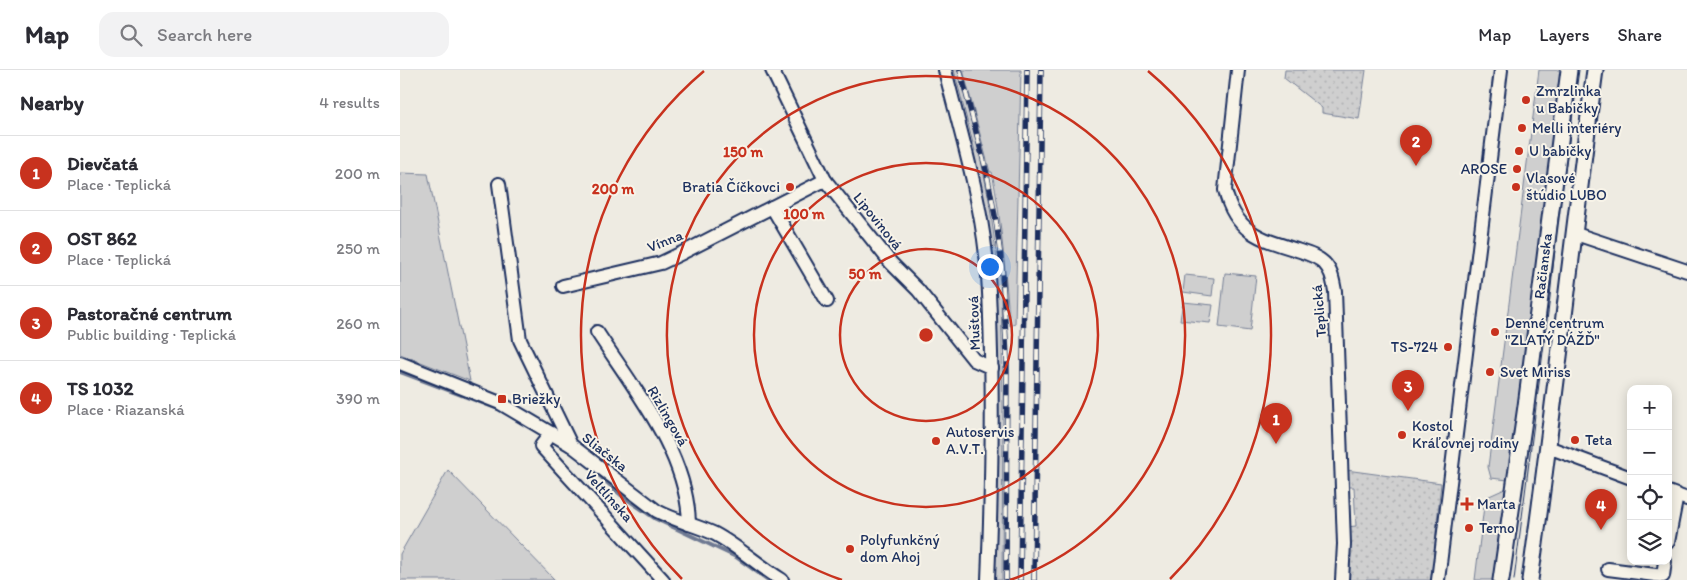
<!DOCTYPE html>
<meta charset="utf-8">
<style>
body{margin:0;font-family:Itim,sans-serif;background:#f2f2f3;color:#2b2b33}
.controls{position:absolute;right:15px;bottom:15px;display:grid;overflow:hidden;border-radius:10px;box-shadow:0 2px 12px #0003}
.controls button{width:45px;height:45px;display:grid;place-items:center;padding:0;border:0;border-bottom:1px solid #e1e1e2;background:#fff;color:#2b2b33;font:25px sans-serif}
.you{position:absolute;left:589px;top:196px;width:18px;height:18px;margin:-12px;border:4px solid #fff;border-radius:50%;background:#1a73e8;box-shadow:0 0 0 8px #1a73e833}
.badge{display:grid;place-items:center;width:32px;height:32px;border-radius:50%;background:#c8321e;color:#fff;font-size:16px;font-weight:700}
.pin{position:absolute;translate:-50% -41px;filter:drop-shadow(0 1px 2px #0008)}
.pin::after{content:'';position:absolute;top:26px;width:18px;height:15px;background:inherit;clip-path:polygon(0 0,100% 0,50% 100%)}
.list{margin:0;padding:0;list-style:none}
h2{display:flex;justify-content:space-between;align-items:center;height:65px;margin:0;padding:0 20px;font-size:21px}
h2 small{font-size:16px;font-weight:400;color:#7c7c81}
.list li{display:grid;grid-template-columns:32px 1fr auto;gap:15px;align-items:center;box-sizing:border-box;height:75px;padding:0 20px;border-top:1px solid #e1e1e2}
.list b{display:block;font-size:19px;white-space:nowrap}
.list p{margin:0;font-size:16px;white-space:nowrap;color:#7c7c81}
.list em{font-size:16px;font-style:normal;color:#7c7c81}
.icon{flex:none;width:28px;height:28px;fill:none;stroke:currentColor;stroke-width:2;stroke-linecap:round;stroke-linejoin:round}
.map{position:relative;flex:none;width:1287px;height:510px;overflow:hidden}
header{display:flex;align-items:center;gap:30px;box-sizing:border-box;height:70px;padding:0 25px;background:#fff;border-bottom:1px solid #e1e1e2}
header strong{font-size:24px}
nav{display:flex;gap:28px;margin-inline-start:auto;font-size:18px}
.search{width:350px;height:45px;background:#f2f2f3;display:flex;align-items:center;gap:12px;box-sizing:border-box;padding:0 18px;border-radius:15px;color:#7c7c81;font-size:19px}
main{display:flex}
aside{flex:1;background:#fff}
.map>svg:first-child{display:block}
</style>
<header>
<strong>Map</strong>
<div class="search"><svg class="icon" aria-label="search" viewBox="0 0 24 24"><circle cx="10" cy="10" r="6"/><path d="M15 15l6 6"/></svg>Search here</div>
<nav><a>Map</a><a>Layers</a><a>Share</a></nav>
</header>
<main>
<aside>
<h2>Nearby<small>4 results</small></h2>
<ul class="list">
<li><span class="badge">1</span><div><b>Dievčatá</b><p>Place · Teplická</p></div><em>200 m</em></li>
<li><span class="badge">2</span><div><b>OST 862</b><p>Place · Teplická</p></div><em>250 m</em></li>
<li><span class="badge">3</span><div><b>Pastoračné centrum</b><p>Public building · Teplická</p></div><em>260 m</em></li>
<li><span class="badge">4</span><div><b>TS 1032</b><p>Place · Riazanská</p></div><em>390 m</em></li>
</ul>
</aside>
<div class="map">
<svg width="1287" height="510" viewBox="0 0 1287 510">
<defs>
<pattern id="park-dots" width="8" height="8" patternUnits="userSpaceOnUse" patternTransform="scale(1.25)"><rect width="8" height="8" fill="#cfcfcf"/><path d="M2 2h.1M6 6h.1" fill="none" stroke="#b1b2b4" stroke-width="1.8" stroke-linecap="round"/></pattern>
</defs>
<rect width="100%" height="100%" fill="#eeebe2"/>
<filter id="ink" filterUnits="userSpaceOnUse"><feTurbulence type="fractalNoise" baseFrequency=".02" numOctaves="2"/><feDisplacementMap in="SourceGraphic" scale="10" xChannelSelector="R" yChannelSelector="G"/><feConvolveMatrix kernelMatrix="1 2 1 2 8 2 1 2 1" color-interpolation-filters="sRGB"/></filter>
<g filter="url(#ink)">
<!-- green -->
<g fill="#cfcfcf" stroke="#757f96">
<path d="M 554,0 L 558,0 L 580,85 L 589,130 L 601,220 L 603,335 L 602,510 L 592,510 L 596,307 L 569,82 L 575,81 Z"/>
<path d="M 563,0 L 621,0 L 615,254 L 610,256 C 605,204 602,152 592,102 L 590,102 Z"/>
<path d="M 1139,0 L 1162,0 L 1108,410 L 1091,408 L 1088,397 Z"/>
<path d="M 0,103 L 28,104 L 70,311 L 0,284 Z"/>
<path d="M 825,203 L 856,206 L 850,261 L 819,257 Z"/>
<path d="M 785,205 L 814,208 L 812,226 L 783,222 Z"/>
<path d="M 783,232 L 813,235 L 810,253 L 780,250 Z"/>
<path d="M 48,400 L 155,510 L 0,510 L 0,484 Z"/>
<path d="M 1107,418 L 1096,510 L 1075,510 L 1085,428 Z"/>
</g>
<!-- park -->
<g fill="url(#park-dots)" stroke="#757f96">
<path d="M 885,0 L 966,0 L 959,49 L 922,43 L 922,38 L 884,8 Z"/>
<path d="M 946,400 L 1041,413 L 1031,510 L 948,510 L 951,484 L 948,483 L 947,457 L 956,456 L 954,417 L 945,417 Z"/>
</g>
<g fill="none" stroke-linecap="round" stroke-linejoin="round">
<!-- stream -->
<g stroke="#6e7992" stroke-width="4">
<path d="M 0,302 L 98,339"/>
<path d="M 191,398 L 221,425 L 256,449 L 336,487 L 368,510"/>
</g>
<defs>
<g id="minor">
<path d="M 372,0 L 425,110 L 491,193 L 518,220 L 574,290 L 592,298"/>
<path d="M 545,0 C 560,61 579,122 586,185 C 590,217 590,250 591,283 C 593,359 591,434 588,510"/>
<path d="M 838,0 L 825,120 C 835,162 860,169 897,180 C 906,183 917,186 924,193 C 932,201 933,211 935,221 L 944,474 L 942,510"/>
<path d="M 99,114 L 120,270 L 171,375"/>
<path d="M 372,137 L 427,231"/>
<path d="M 1173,163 L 1287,201"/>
<path d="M 163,216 L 261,193 L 284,182 L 425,110"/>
<path d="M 197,262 C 234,319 288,384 289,454"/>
<path d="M 0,293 L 100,333 L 171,375 L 257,441 C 276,451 296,455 315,464 C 339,477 359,496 382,510"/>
<path d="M 151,363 L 141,376 L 263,510"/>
<path d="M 1148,377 L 1231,408"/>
<path d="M 1268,422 L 1287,429"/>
<path d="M 1268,472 L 1277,425"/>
<path d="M 1208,499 L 1263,506 L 1265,491"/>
<path d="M 1038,510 L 1101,0"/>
</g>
<g id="major">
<path d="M 1101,510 L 1126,336 L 1169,0"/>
<path d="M 1130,510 C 1154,340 1172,170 1195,0"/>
</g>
</defs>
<!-- minor casing -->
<use href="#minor" stroke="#1b2f5e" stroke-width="16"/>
<!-- major casing -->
<use href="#major" stroke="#1b2f5e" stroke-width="19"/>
<!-- minor -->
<use href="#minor" stroke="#f7f3e8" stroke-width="12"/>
<!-- major -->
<use href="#major" stroke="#f7f3e8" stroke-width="15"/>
<!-- tram -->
<path stroke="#1b2f5e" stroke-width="1" d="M 1114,510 L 1150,227 L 1158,149 L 1179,0"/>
<defs>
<g id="rail">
<path d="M 560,0 L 587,104 L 596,151 L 602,197 L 607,288 L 606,510"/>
<path d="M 620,510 L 627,0"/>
<path d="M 634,510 L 641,0"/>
</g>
</defs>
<!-- rail casing -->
<use href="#rail" stroke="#1b2f5e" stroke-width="5.5"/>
<!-- rail -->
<use href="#rail" stroke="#f7f3e8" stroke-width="4" stroke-dasharray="11" stroke-linecap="butt"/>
</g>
</g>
<!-- distance rings -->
<g fill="none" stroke="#c8321e" stroke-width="2.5">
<circle cx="526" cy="265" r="86"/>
<circle cx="526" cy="265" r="172"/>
<path d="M442 510A259 259 0 1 1 610 510"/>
<path d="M282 509A345 345 0 0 1 304 1M748 1A345 345 0 0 1 770 509"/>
</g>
<!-- markers -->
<g fill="#c8321e" stroke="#f7f3e8" stroke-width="2">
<circle cx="1126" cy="30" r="5"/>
<circle cx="1122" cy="58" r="5"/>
<circle cx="1119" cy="81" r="5"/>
<circle cx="1117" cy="99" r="5"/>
<circle cx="390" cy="117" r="5"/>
<circle cx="1116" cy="117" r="5"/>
<circle cx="1095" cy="262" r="5"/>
<circle cx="1048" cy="277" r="5"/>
<circle cx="1090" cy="302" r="5"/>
<rect x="97" y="324" width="10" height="10" rx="2.5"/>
<circle cx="1002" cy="365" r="5"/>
<circle cx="1175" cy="370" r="5"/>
<circle cx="536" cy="371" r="5"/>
<path d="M1064.5 426.5h5v5h5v5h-5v5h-5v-5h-5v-5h5z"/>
<circle cx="1069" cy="458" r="5"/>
<circle cx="450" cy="479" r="5"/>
</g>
<g text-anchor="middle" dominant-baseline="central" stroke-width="4" stroke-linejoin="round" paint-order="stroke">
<!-- poi labels -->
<g font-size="15" fill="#1b2f5e" stroke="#f7f3e8" text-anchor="start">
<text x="1136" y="21">Zmrzlinka<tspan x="1136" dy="17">u Babičky</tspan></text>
<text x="1132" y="58">Melli interiéry</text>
<text x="1129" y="81">U babičky</text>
<text x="1107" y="99" text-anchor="end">AROSE</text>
<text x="1126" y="108">Vlasové<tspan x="1126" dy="17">štúdio LUBO</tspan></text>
<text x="380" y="117" text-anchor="end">Bratia Číčkovci</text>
<text x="1105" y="253">Denné centrum<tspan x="1105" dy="17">"ZLATÝ DÁŽĎ"</tspan></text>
<text x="1038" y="277" text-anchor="end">TS-724</text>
<text x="1100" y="302">Svet Miriss</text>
<text x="112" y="329">Briežky</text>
<text x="1012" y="356">Kostol<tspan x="1012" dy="17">Kráľovnej rodiny</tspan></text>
<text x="546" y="362">Autoservis<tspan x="546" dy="17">A.V.T.</tspan></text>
<text x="1185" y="370">Teta</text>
<text x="1077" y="434">Marta</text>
<text x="1079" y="458">Terno</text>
<text x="460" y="470">Polyfunkčný<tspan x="460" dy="17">dom Ahoj</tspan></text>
</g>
<!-- street labels -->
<g font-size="15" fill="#1b2f5e" stroke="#f7f3e8">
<text transform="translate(478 151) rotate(51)">Lipovinová</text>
<text transform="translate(265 171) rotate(-22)">Vínna</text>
<text transform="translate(1143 196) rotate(-83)">Račianska</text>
<text transform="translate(919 241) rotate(-95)">Teplická</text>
<text transform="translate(574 253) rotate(-92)">Muštová</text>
<text transform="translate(268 346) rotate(60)">Rizlingová</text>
<text transform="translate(205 382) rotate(38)">Sliačska</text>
<text transform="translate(209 426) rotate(48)">Veltlínska</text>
</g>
</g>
<circle cx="526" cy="265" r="8" fill="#c8321e" stroke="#f7f3e8" stroke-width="2.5"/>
<g font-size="15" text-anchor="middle" font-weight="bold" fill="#c8321e" stroke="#f7f3e8" stroke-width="4" stroke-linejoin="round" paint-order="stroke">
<text x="343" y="87">150 m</text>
<text x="213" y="124">200 m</text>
<text x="404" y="149">100 m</text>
<text x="465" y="209">50 m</text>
</g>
</svg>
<div class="controls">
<button>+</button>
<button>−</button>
<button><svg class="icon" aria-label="locate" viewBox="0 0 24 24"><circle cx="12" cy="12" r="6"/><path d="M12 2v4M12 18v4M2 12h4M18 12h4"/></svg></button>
<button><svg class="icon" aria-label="layers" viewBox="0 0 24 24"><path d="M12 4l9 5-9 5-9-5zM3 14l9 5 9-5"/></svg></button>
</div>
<div class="you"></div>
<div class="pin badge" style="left:876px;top:374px">1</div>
<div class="pin badge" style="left:1016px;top:96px">2</div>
<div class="pin badge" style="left:1008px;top:341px">3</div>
<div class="pin badge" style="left:1201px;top:460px">4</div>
</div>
</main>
